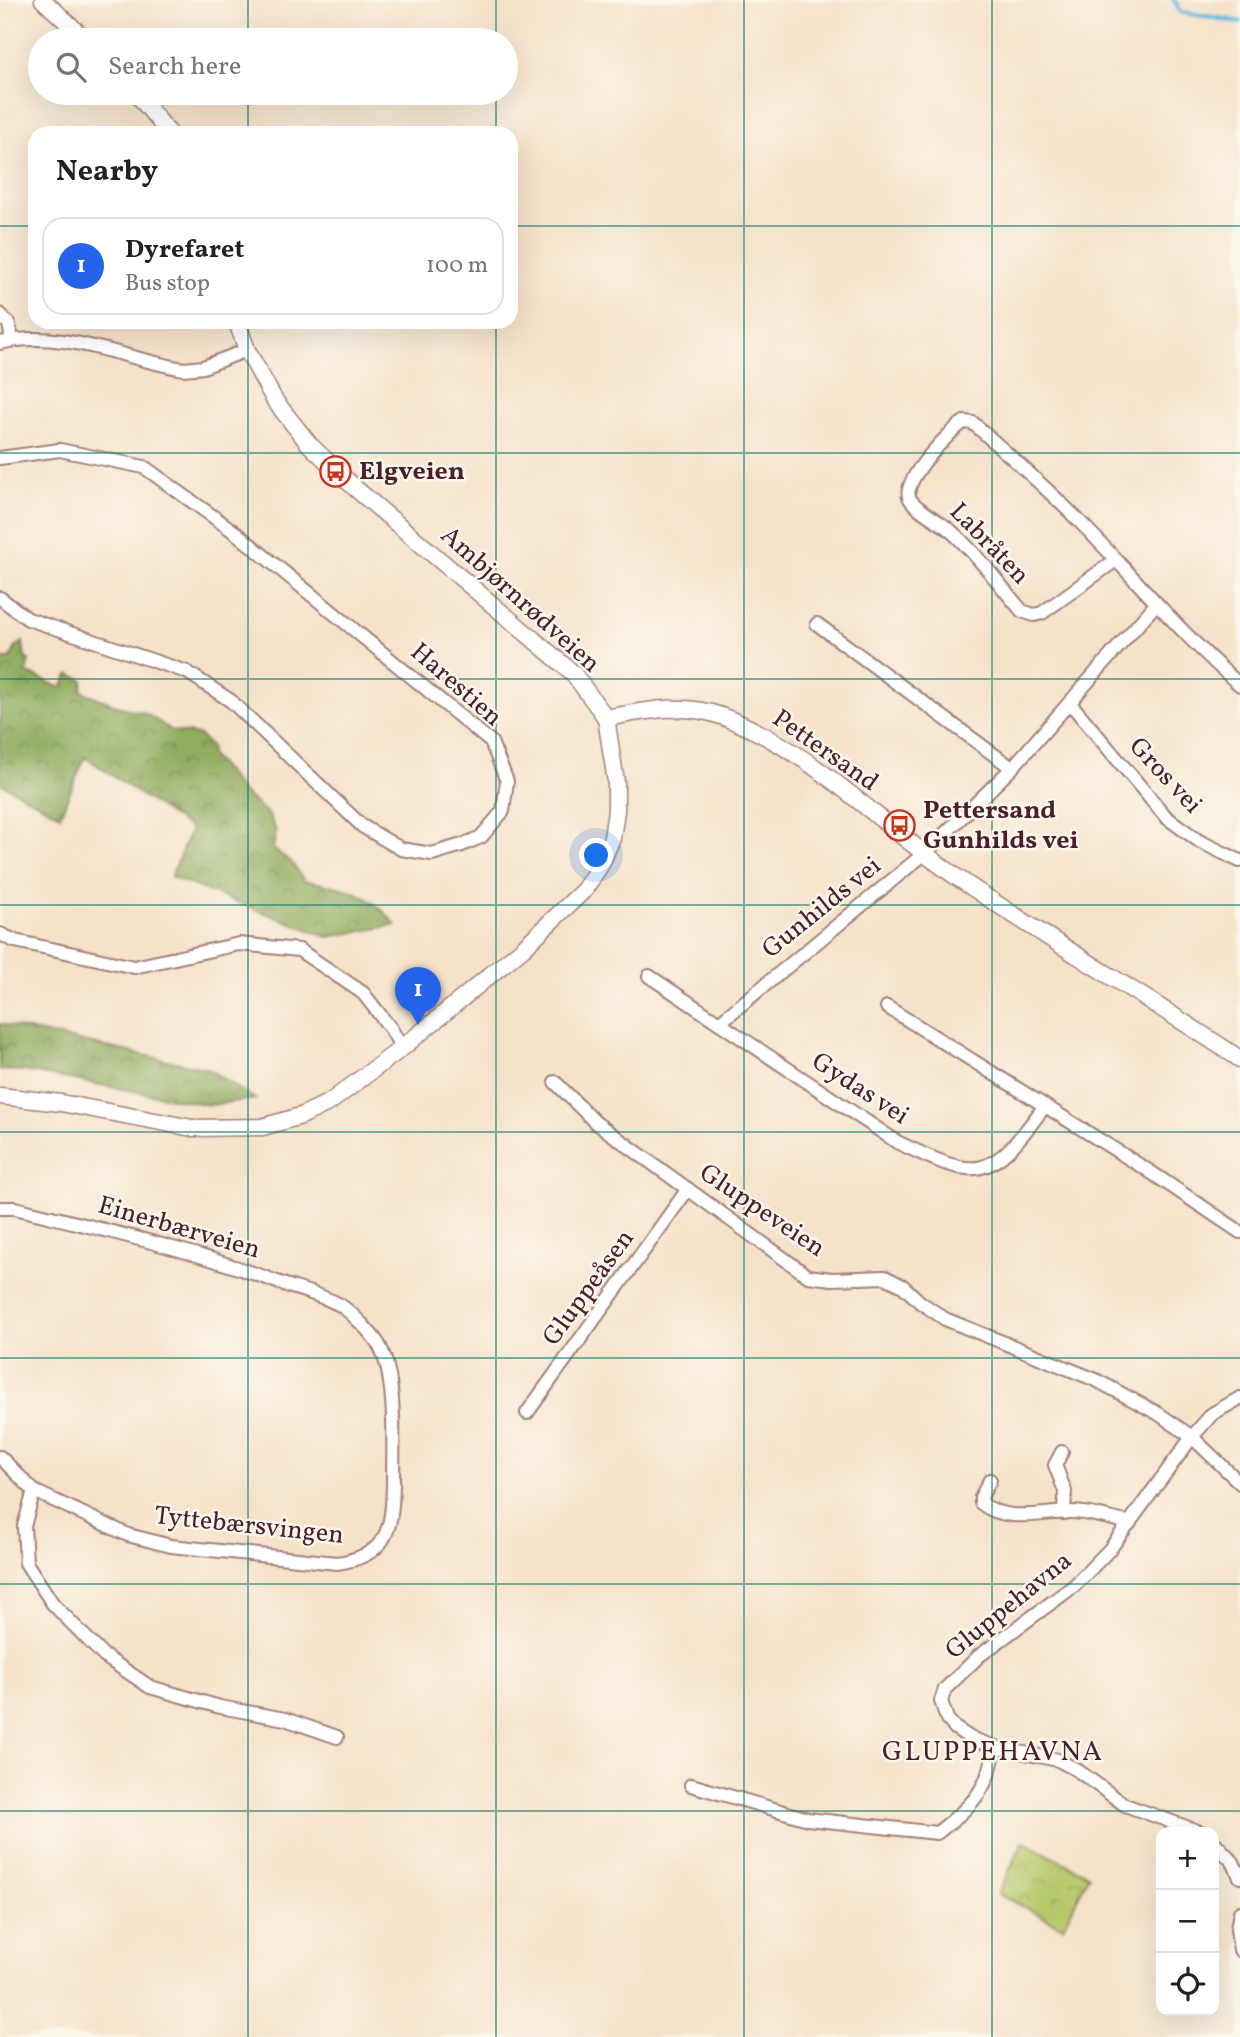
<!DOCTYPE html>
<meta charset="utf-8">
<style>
body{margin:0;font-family:Vollkorn,serif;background:#f2f2f2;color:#202124}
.controls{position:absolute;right:21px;bottom:21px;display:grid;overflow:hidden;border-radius:14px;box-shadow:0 7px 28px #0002}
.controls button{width:63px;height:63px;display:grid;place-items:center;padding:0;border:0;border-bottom:2px solid #e0e0e0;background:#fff;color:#202124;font:35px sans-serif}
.you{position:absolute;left:597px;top:856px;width:24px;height:24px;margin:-18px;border:5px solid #fff;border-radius:50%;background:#1a73e8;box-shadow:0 0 0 10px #1a73e833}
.badge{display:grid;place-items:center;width:46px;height:46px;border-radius:50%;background:#2563eb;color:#fff;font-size:23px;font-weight:700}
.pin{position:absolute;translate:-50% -58px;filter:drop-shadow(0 2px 4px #0008)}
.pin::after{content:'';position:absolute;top:37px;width:24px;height:21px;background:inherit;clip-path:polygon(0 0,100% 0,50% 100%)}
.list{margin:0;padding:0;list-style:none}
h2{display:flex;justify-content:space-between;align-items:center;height:91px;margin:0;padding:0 28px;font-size:30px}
h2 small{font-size:23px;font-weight:400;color:#757577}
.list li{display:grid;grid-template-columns:46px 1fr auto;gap:21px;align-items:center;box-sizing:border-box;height:98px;margin:0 14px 14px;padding:0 14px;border:2px solid #e0e0e0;border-radius:21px}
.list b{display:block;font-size:26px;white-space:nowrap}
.list p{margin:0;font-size:23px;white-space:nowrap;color:#757577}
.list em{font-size:23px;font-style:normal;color:#757577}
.icon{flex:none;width:38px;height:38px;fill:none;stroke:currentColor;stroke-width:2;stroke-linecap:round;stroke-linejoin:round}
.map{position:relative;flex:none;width:1240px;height:2037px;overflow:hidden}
.search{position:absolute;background:#fff;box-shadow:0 7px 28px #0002;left:28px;top:28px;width:490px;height:77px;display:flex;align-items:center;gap:18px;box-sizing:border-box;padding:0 24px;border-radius:38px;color:#757577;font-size:26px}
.panel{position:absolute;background:#fff;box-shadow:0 7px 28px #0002;left:28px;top:126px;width:490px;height:203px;border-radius:21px}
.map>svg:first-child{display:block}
</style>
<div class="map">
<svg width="1240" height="2037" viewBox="0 0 1240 2037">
<defs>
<pattern id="forest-crowns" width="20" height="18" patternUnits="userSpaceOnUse" patternTransform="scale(1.75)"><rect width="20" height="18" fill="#90ac5f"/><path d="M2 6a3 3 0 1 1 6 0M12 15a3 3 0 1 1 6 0" fill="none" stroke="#788b4f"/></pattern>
<pattern id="park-crowns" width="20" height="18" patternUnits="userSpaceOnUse" patternTransform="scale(1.75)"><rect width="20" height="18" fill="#b6c86b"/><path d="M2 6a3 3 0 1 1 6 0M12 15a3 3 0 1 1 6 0" fill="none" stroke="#9eab5d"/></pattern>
</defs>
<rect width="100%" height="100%" fill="#fbf7ec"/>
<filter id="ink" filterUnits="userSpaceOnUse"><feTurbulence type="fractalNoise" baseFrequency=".0143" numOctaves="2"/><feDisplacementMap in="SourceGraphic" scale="14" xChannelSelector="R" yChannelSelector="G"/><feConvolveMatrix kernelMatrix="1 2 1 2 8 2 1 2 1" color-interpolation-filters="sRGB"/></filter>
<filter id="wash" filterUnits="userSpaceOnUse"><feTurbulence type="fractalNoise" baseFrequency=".00686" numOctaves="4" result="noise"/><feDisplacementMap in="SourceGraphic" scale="28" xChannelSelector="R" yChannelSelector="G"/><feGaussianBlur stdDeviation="1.57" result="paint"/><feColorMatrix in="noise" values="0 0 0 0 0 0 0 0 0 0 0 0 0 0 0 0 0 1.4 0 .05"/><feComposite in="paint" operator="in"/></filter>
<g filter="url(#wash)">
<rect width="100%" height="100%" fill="#f6e2c9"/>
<!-- forest -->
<g fill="url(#forest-crowns)" stroke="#6d6645" stroke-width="2">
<path d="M 23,642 L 25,658 L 29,660 L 26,672 L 61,688 L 69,674 L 83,680 L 81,691 L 120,707 L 145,713 L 172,731 L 199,735 L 211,747 L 210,755 L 227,773 L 241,791 L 268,814 L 276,831 L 273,849 L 291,862 L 304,881 C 344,886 370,892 396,925 L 328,937 L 171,877 L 191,829 L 85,757 L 60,815 L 0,783 L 0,659 L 10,659 L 16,647 Z"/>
<path d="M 0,1024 L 208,1069 L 255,1099 L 209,1105 L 25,1071 L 0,1070 Z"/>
</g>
<!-- park -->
<path fill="url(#park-crowns)" stroke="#80744b" stroke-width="2" d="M 1023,1842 L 1089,1875 L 1063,1927 L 998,1894 Z"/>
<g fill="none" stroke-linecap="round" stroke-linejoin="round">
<!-- stream -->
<path stroke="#61b9de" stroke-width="5" d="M 1174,0 L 1181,12 L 1240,22"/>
</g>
</g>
<g filter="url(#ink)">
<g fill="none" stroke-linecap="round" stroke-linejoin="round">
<defs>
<g id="minor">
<path d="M 0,314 L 9,324 L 12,340"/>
<path d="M 0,343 C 62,328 124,359 184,369 L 203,367 L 247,350"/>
<path d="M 0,458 L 60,450 L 144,467 L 236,533 L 491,742 L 507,781 L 503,811 L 481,837 L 462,845 L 432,854 L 401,849 L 362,826 L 231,701 L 187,672 L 28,619 L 0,598"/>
<path d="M 1116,560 L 1042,613 L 1034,615 L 1022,611 C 999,584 977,554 951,531 C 941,522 913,508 909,497 C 903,479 950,431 964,422 L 973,423 C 1010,456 1048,489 1083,525 C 1135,578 1183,636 1240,685"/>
<path d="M 817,624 L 1012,768"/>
<path d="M 1070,703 L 1166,817 L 1199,841 L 1240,861"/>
<path d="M 0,934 L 15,941 L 134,967 L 239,944 L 299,950 L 363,993 L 391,1029 L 402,1048"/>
<path d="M 649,976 L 897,1142 C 980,1182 989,1181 1044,1107"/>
<path d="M 887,1007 L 1149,1171 L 1240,1232"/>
<path d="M 719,1023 L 925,853 L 1012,768 L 1156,604"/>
<path d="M 555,1082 L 595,1122 L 808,1276 L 832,1279 L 885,1277 L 903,1286 L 920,1302 L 945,1319 L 1096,1380 L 1159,1414 L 1192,1437 L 1240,1483"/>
<path d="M 0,1208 L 15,1208 C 104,1230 194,1250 280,1283 C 299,1290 322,1295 340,1305 C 350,1311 375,1336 380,1347 C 397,1380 393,1446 393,1484 C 392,1529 388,1556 337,1563 L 171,1546 L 128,1535 L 34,1491 L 0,1457"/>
<path d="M 527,1413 L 688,1189"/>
<path d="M 1062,1452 L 1055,1465 L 1065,1491 L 1064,1513"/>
<path d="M 990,1480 L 981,1497 L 981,1503 C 1007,1524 1042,1512 1071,1512 C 1090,1512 1111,1519 1130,1523"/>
<path d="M 34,1491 L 24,1526 L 26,1563 L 53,1604 L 104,1656 L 150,1687 L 220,1707 L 285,1719 L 337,1737"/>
<path d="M 691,1785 L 808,1819 L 937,1833 C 970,1807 989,1791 995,1747"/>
<path d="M 1200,1832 L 1125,1805 L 1077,1770 L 1058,1760 L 995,1747 L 970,1738 L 955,1728 L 947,1719 L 941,1701 L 945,1689 L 979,1656 L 1074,1586 L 1110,1549 L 1192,1437 L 1212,1414 L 1240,1398"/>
<path d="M 1214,1842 L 1233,1862 L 1240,1877"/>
<path d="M 1240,1912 L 1237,1929 L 1240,1950"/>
</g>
<g id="tertiary">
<path d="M 43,0 L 86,40"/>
<path d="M 136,93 L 169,133"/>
<path d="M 606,718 C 645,711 683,702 721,716 C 812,749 880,825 958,878 C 1050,941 1147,997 1240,1059"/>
<path d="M 0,1096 L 61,1103 L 192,1128 L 262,1127 L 301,1116 L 330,1102 L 402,1048 L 523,948 L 584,890 L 601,864 L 612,838 L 616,811 L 616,782 L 606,718 L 573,673 L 356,489 L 309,444 L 275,401 L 247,350 L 237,322"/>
</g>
</defs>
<!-- minor casing -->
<use href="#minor" stroke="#a0807a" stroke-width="16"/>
<!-- tertiary casing -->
<use href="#tertiary" stroke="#a0807a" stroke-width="19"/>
<!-- minor -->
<use href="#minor" stroke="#fff" stroke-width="12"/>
<!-- tertiary -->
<use href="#tertiary" stroke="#fff" stroke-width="16"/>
</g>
</g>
<!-- grid -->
<path fill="none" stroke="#0f766e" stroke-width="2" stroke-opacity="0.55" d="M 248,0 L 248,40M 496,0 L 496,40M 744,0 L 744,2037M 992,0 L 992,2037M 248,93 L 248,133M 496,93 L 496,133M 0,226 L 35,226M 511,226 L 1240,226M 248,322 L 248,2037M 496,322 L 496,2037M 0,453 L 1240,453M 0,679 L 1240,679M 0,905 L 1240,905M 0,1132 L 1240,1132M 0,1358 L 1240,1358M 0,1584 L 1240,1584M 0,1811 L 1240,1811"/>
<!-- icons -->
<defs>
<symbol id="bus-ring" viewBox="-11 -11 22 22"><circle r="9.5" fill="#fbf7ec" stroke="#c8321e" stroke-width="1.5"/><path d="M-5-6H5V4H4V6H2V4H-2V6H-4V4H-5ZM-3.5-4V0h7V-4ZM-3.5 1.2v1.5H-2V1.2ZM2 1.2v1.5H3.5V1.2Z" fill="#c8321e"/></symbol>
</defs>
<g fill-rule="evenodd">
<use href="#bus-ring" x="318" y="454" width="35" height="35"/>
<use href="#bus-ring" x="882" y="808" width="35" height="35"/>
</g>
<g text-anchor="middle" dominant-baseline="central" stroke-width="5" stroke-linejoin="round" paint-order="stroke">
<!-- poi labels -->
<g font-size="26" font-weight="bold" fill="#4a1f2b" stroke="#fbf7ec" text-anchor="start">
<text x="359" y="472">Elgveien</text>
<text x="923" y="811">Pettersand<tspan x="923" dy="30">Gunhilds vei</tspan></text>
</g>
<!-- street labels -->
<g font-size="26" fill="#4a1f2b" stroke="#fbf7ec">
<text transform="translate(989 544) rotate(46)">Labråten</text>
<text transform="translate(520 600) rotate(42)">Ambjørnrødveien</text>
<text transform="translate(456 685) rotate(41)">Harestien</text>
<text transform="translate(825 751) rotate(35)">Pettersand</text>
<text transform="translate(1165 776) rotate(47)">Gros vei</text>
<text transform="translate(822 908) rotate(-39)">Gunhilds vei</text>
<text transform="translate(860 1089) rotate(33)">Gydas vei</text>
<text transform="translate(762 1211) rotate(34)">Gluppeveien</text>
<text transform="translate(179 1228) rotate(16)">Einerbærveien</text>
<text transform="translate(589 1288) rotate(-54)">Gluppeåsen</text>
<text transform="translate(249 1526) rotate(6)">Tyttebærsvingen</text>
<text transform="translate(1009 1606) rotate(-39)">Gluppehavna</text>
</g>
<!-- neighbourhood labels -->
<g font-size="28" letter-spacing="2" fill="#4a1f2b" stroke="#fbf7ec">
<text x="993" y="1752">GLUPPEHAVNA</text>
</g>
</g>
</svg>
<div class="controls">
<button>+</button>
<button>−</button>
<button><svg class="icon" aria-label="locate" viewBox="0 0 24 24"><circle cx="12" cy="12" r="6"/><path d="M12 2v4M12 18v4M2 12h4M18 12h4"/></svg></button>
</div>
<div class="you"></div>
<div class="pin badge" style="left:418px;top:1025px">1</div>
<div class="search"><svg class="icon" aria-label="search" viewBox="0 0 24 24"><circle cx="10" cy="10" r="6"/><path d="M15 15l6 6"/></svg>Search here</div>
<section class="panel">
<h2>Nearby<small></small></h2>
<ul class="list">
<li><span class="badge">1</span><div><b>Dyrefaret</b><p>Bus stop</p></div><em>100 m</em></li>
</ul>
</section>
</div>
